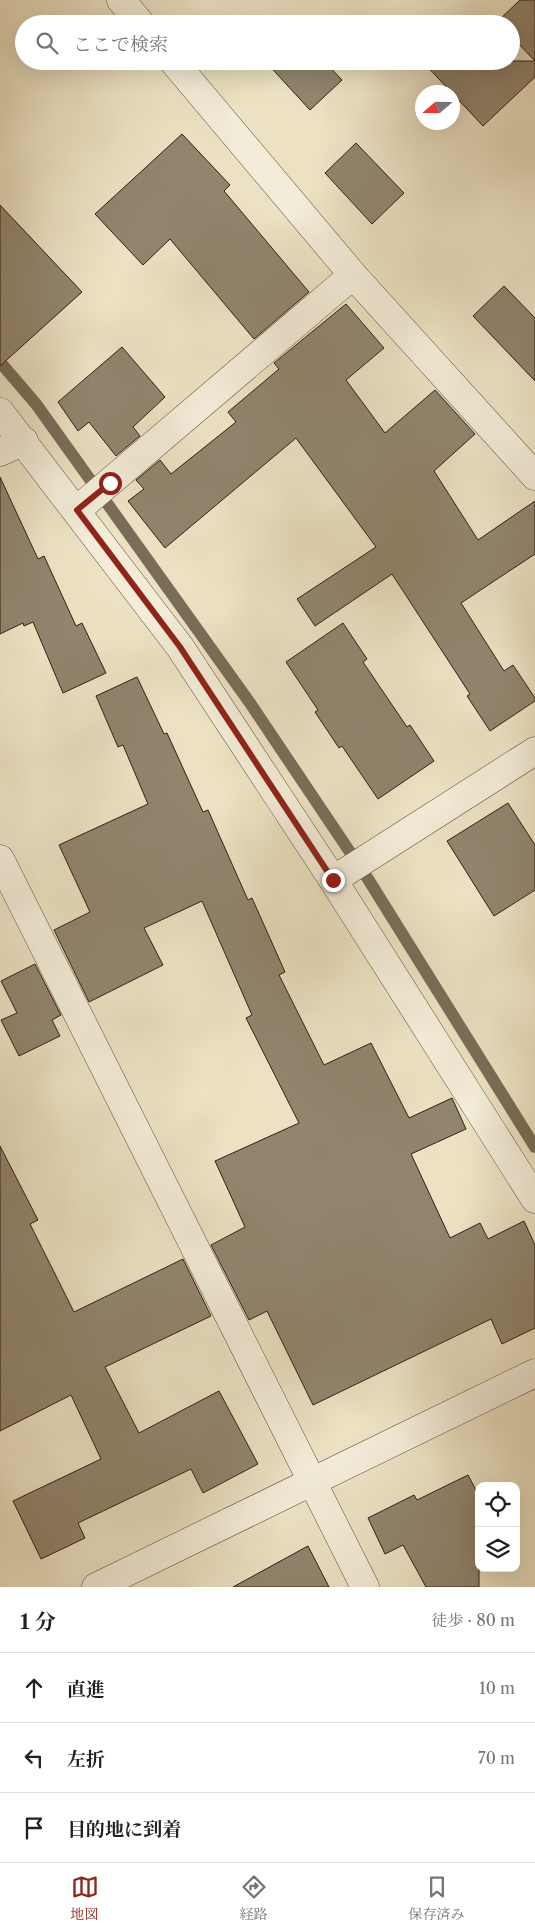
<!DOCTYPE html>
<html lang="ja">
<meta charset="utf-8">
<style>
body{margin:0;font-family:"Libre Caslon Text","Noto Serif JP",serif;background:#f2f2f2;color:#202124}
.controls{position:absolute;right:15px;bottom:15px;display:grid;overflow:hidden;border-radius:10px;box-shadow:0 5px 20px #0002}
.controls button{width:45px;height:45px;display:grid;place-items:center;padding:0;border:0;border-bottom:1px solid #e0e0e0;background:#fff;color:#202124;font:25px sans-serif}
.compass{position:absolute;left:415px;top:85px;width:45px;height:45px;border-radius:50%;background:#fff;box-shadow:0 5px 20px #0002;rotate:250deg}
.stop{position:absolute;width:15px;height:15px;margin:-11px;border:4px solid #8f2418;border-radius:50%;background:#fff}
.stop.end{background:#8f2418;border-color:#fff;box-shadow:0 1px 5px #0008}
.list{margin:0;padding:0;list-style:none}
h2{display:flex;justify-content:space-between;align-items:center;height:65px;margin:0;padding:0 20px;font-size:21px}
h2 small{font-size:16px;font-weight:400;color:#757577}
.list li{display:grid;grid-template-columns:32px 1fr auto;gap:15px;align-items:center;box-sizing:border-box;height:70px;padding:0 20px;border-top:1px solid #e0e0e0}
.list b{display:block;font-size:19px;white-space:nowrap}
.list em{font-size:16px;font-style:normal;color:#757577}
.icon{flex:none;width:28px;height:28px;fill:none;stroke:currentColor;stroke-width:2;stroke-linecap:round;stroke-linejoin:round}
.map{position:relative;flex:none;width:535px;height:1587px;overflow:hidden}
.search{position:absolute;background:#fff;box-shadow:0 5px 20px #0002;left:15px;right:15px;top:15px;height:55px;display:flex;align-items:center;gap:12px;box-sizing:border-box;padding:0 18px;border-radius:28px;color:#757577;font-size:19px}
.sheet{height:275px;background:#fff}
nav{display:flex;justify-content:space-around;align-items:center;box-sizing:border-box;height:70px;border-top:1px solid #e0e0e0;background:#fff;font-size:14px;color:#757577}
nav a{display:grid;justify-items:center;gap:2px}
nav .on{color:#8f2418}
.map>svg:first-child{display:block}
</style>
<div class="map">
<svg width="535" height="1587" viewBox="0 0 535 1587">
<rect width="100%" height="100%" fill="#ece2c3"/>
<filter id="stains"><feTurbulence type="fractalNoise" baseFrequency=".004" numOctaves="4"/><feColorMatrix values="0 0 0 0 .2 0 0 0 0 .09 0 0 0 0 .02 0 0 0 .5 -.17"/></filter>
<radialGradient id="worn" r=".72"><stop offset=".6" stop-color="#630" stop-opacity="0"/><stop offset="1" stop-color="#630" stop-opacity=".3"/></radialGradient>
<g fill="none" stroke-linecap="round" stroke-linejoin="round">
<!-- stream -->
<path stroke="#796d58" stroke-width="12" d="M 0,362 L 36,404 L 250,703 L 368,879 L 535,1147"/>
</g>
<!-- building -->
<g fill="#91856e" stroke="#2e2012">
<path d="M 520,0 L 535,0 L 535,61 L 511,36 L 511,24 L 500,24 L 498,21 Z"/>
<path d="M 265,61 L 324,61 L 342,80 L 310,110 Z"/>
<path d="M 422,61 L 535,61 L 535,77 L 483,126 Z"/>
<path d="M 182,134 L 230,185 L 224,191 L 309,292 L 254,339 L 170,239 L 143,265 L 95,214 Z"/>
<path d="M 356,143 L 404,193 L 372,224 L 325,173 Z"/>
<path d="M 0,205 L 82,292 L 0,366 Z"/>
<path d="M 504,286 L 535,318 L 535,381 L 473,316 Z"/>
<path d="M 346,304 L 384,348 L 346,380 L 385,433 L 435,390 L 475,434 L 434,471 L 478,540 L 535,501 L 535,554 L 461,603 L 504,671 L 513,665 L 535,698 L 535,701 L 490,731 L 467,696 L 470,694 L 392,574 L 315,626 L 297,599 L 376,547 L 296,438 L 165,548 L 128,501 L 144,489 L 136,480 L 160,460 L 171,474 L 236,422 L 228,412 L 279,369 L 274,363 Z"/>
<path d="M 122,347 L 165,397 L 133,427 L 140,436 L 116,456 L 89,422 L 78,431 L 58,402 Z"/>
<path d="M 0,477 L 38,559 L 44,556 L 76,626 L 82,623 L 106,673 L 63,693 L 33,622 L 24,626 L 23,623 L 0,634 Z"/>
<path d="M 343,623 L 367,659 L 363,662 L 407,727 L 410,725 L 434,761 L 378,799 L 342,746 L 339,748 L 315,712 L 318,710 L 286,662 Z"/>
<path d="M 137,677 L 164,734 L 167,733 L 203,812 L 208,810 L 248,900 L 252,898 L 285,972 L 279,975 L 324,1065 L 371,1043 L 409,1118 L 452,1098 L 466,1129 L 411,1154 L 450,1238 L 480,1223 L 488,1239 L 524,1221 L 535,1245 L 535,1328 L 502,1344 L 491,1319 L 313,1405 L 267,1311 L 249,1320 L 211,1245 L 245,1227 L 215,1161 L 299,1123 L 246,1018 L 252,1015 L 202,901 L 144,928 L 163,965 L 89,1002 L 54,930 L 90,912 L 59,845 L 148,804 L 123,745 L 118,747 L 96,696 Z"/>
<path d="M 508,803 L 535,845 L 535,890 L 494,916 L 447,841 Z"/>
<path d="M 35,964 L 61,1015 L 52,1020 L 60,1036 L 19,1056 L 1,1020 L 17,1013 L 1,981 Z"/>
<path d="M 0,1146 L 38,1220 L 30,1224 L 74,1312 L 183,1259 L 211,1316 L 105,1367 L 139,1433 L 219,1391 L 258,1464 L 203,1493 L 191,1469 L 78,1523 L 85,1538 L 41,1559 L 13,1501 L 101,1459 L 71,1395 L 0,1431 Z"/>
<path d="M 468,1475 L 479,1496 L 479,1587 L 426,1587 L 403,1545 L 385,1554 L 368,1518 L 414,1495 L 417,1500 Z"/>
<path d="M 308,1546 L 329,1587 L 233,1587 Z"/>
</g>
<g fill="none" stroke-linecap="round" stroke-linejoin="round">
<defs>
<g id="minor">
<path d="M 121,0 L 141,24"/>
<path d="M 173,61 L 353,275 L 535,476"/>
<path d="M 0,412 L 180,647 L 333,880 L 535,1199"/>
<path d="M 0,452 L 24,441"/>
<path d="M 77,510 L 353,275"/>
<path d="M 0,859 L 365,1587"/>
<path d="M 333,880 L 535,751"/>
<path d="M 96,1587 L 535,1373"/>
</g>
</defs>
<!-- minor casing -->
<use href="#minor" stroke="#5e503e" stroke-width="29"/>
<!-- minor -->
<use href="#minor" stroke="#f3ecd8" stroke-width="28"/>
</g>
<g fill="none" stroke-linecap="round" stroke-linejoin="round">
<!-- route -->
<path stroke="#8f2418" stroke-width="6" d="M 110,483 L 77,510 L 180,647 L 333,880"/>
</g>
<rect width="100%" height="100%" filter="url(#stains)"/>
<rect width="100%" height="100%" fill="url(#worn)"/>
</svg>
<div class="controls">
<button><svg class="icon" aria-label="locate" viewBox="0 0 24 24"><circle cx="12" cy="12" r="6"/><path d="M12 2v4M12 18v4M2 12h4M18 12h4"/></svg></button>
<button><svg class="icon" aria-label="layers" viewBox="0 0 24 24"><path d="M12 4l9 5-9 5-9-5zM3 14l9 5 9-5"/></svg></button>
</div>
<svg class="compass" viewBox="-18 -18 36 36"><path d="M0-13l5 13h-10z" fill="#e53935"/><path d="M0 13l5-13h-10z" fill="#757577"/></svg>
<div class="stop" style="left:110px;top:483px"></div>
<div class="stop end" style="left:333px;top:880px"></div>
<div class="search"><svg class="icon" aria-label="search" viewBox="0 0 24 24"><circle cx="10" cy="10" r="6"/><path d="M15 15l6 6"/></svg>ここで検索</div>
</div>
<section class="sheet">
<h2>1 分<small>徒歩 · 80 m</small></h2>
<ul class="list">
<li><svg class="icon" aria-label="ahead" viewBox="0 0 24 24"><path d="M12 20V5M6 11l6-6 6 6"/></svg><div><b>直進</b></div><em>10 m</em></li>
<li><svg class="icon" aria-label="left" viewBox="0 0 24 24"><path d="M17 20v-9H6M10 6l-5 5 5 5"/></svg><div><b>左折</b></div><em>70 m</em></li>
<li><svg class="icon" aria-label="arrive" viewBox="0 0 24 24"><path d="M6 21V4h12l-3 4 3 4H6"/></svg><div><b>目的地に到着</b></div></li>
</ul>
</section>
<nav>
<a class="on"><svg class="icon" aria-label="map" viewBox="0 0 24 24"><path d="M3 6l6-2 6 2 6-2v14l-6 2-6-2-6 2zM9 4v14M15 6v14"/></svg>地図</a>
<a><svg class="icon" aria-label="directions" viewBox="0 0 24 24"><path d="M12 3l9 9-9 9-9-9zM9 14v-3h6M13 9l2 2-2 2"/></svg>経路</a>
<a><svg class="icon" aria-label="saved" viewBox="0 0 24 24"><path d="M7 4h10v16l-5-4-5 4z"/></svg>保存済み</a>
</nav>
